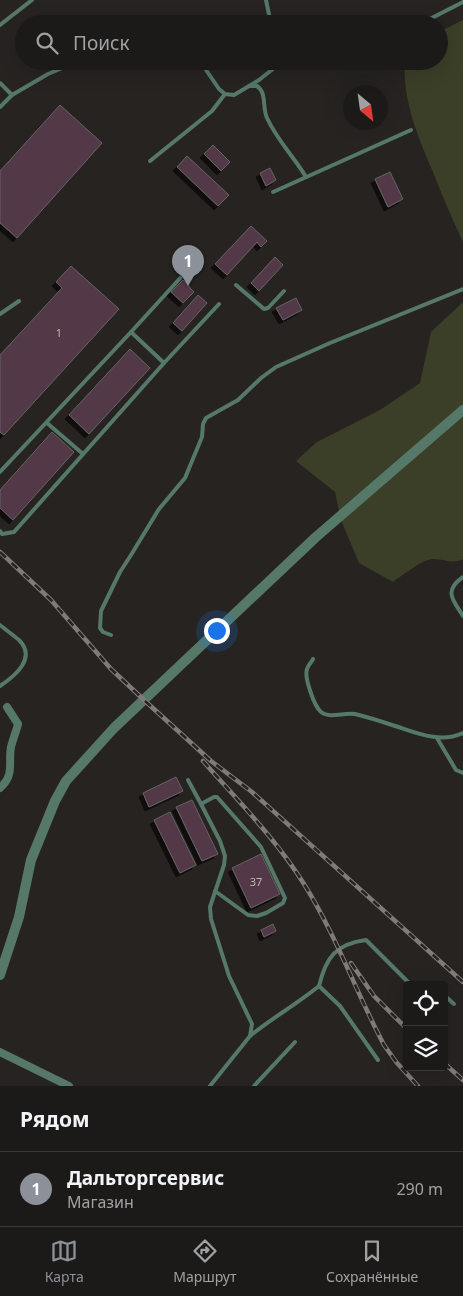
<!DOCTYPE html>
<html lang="ru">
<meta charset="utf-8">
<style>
body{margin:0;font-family:"Noto Sans",sans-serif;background:#252322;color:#f1f3f6}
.controls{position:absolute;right:15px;bottom:15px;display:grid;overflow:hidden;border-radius:5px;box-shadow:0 5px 20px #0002}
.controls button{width:45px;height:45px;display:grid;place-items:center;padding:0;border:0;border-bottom:1px solid #3a3838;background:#1c1a19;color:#f1f3f6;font:25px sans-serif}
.compass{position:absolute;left:343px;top:85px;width:45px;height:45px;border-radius:50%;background:#1c1a19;box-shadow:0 5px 20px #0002;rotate:151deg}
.you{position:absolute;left:216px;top:630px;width:18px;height:18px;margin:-12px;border:4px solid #fff;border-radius:50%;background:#1a73e8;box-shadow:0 0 0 8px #1a73e833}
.badge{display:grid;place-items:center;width:32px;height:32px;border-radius:50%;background:#8c9099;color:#fff;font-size:16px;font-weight:700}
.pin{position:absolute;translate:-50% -41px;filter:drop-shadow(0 1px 2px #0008)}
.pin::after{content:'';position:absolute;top:26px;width:18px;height:15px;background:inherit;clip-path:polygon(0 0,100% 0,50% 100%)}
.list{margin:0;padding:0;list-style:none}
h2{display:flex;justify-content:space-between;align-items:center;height:65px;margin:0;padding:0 20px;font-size:21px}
h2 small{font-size:16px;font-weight:400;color:#a0a1a2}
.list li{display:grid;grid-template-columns:32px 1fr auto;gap:15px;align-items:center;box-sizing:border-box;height:75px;padding:0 20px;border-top:1px solid #3a3838}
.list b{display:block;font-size:19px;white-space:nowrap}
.list p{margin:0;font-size:16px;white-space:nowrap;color:#a0a1a2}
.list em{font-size:16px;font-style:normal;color:#a0a1a2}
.icon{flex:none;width:28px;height:28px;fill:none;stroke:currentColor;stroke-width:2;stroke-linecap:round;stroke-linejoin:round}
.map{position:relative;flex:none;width:463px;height:1086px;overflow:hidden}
.search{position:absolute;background:#1c1a19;box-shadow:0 5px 20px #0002;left:15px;right:15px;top:15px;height:55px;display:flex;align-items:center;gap:12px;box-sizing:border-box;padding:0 18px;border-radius:28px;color:#a0a1a2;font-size:19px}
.sheet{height:140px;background:#1c1a19}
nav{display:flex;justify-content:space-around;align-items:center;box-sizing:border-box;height:70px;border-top:1px solid #3a3838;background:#1c1a19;font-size:14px;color:#a0a1a2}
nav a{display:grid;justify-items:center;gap:2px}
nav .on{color:#8c9099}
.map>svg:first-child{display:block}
</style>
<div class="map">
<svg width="463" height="1086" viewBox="0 0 463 1086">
<defs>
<filter id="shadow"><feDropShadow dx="-4" dy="4" stdDeviation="0" flood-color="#0009"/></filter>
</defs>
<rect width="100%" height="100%" fill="#262321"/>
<!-- green -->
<g fill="#3b3f27">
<path d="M 463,20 L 463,242 C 452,219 442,195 433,172 C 418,137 402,100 405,61 L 439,61 L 439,32 Z"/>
<path d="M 463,302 L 463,559 C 452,565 443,558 432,559 C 420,561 403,575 393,582 L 359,563 L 341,520 L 335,492 L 296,461 L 317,442 L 380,410 L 420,383 L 431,332 Z"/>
</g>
<!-- building -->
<g fill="#523947" stroke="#666364" filter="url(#shadow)">
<path d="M 60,105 L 102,143 L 17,238 L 0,223 L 0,171 Z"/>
<path d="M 213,145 L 230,162 L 221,171 L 204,154 Z"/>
<path d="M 187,156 L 229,195 L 218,206 L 177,167 Z"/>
<path d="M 270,168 L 276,180 L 266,186 L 260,173 Z"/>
<path d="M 390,172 L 403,199 L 388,207 L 375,179 Z"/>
<path d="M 251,226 L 267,241 L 261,247 L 257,242 L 227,275 L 215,264 Z"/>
<path d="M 275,257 L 283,265 L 259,291 L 251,283 Z"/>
<path d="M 71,266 L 119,309 L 4,435 L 0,432 L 0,355 L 62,288 L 56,282 Z"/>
<path d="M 183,280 L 194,292 L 183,303 L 171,292 Z"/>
<path d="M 198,295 L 207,303 L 182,331 L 173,323 Z"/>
<path d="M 296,298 L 302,310 L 283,320 L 276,308 Z"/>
<path d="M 130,349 L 150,368 L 89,434 L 69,415 Z"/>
<path d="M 52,432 L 74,452 L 13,520 L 0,508 L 0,490 Z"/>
<path d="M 176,777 L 183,791 L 149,807 L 143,793 Z"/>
<path d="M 192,800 L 218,854 L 202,861 L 176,807 Z"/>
<path d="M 170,812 L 196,865 L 180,873 L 154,820 Z"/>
<path d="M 261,854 L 280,894 L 251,908 L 232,868 Z"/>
<path d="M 273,924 L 276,931 L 264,937 L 261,930 Z"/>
</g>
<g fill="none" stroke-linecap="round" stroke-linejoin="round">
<!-- service -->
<g stroke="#557869" stroke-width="4">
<path d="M 266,0 L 271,24"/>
<path d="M 140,24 L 152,21 L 164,24"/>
<path d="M 420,24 L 463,2"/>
<path d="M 0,25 L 32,0"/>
<path d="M 200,61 L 219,89 L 225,94 L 234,95 L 259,80 L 283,61"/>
<path d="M 0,83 L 12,95 L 48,74 L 79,61"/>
<path d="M 249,86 L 257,86 C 267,93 262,107 267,118 C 277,140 294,157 306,177"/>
<path d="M 0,107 L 12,95"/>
<path d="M 150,161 L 212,111 L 225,94"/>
<path d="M 273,192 L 411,130"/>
<path d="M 236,285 L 264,309 L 268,308 L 284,291"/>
<path d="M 0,314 L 19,301"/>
<path d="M 131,332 L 184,274"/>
<path d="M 47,423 L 83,454"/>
<path d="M 0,472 L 131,332 L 164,363 L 219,304"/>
<path d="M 0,531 L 2,534 L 14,532 L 164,363"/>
<path d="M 463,577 C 443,591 453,600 463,616"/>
<path d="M 0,625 C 6,630 13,635 19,640 C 37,658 15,676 0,686"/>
<path d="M 111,635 L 103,632 L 100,628 L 101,611 L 120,572 L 131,555 L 159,509 L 185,478 L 202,437 L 203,424 L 206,418 L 238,400 L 261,378 L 276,367 L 330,343 L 463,289"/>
<path d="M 313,659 C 312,662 308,665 307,669 C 304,677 314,706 321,712 C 330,719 344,712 355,714 C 367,717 380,721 392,725 C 415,732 439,744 463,733"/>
<path d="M 437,738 L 456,770 L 463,773"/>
<path d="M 188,780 L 201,804"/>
<path d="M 319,986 C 326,957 336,944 366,940 L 411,985"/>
<path d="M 444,995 L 454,1004"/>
<path d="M 250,1036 C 272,1018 297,1004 319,986 L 340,1006 L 378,1060"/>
<path d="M 210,1086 L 250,1036 L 252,1024 L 229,976 L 211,919 L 210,907 L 224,865 L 225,856 L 220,841 L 201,804 L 214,797 L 217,797 L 261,847 L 285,898 L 283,903 L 266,913 L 257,916 L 248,915 L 215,891"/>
<path d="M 254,1086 L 295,1042"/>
</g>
<!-- minor -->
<g stroke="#557869" stroke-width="8">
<path d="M 0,788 C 15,775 8,763 11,747 C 13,739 16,732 18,724 L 7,707"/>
<path d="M 0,1052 L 69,1086"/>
</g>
<!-- tertiary -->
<path stroke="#557869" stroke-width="10" d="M 0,975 L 19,917 L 31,860 L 55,801 L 66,781 L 114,728 L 316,537 L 463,410"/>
<defs>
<g id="rail">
<path d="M 0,552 L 51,600 L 111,669 L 144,700 L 211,761 L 252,792 L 463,982"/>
<path d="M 203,761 C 238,801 276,839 304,884 C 336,935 356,992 384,1045 L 397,1063 L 418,1086"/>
<path d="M 351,963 L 374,996 L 407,1029"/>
<path d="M 444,1063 L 463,1080"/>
</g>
</defs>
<!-- rail casing -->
<use href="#rail" stroke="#7e7b79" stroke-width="4.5"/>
<!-- rail -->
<use href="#rail" stroke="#262321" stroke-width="2.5" stroke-dasharray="8" stroke-linecap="butt"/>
</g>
<g text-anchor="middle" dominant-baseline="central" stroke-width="4.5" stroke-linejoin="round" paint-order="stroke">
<!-- number labels -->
<g font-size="11" fill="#bcb5b8">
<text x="59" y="332">1</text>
<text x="256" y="881">37</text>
</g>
</g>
</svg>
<div class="controls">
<button><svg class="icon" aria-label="locate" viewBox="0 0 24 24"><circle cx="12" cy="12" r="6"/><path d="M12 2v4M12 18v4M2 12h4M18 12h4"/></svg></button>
<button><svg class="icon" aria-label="layers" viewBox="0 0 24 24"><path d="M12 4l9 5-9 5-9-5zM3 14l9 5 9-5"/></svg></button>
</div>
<svg class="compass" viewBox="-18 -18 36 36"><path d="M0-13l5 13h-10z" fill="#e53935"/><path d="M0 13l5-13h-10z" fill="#a0a1a2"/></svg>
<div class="you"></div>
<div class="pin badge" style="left:188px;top:286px">1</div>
<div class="search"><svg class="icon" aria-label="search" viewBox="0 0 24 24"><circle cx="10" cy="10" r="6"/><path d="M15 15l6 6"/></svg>Поиск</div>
</div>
<section class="sheet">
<h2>Рядом<small></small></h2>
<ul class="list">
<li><span class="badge">1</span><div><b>Дальторгсервис</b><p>Магазин</p></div><em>290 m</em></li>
</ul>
</section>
<nav>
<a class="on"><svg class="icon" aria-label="map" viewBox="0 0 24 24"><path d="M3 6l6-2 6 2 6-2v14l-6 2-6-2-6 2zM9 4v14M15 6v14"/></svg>Карта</a>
<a><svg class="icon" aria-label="directions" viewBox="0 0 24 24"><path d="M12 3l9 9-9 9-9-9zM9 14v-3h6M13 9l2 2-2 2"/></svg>Маршрут</a>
<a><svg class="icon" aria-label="saved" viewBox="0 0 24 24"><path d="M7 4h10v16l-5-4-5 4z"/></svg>Сохранённые</a>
</nav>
